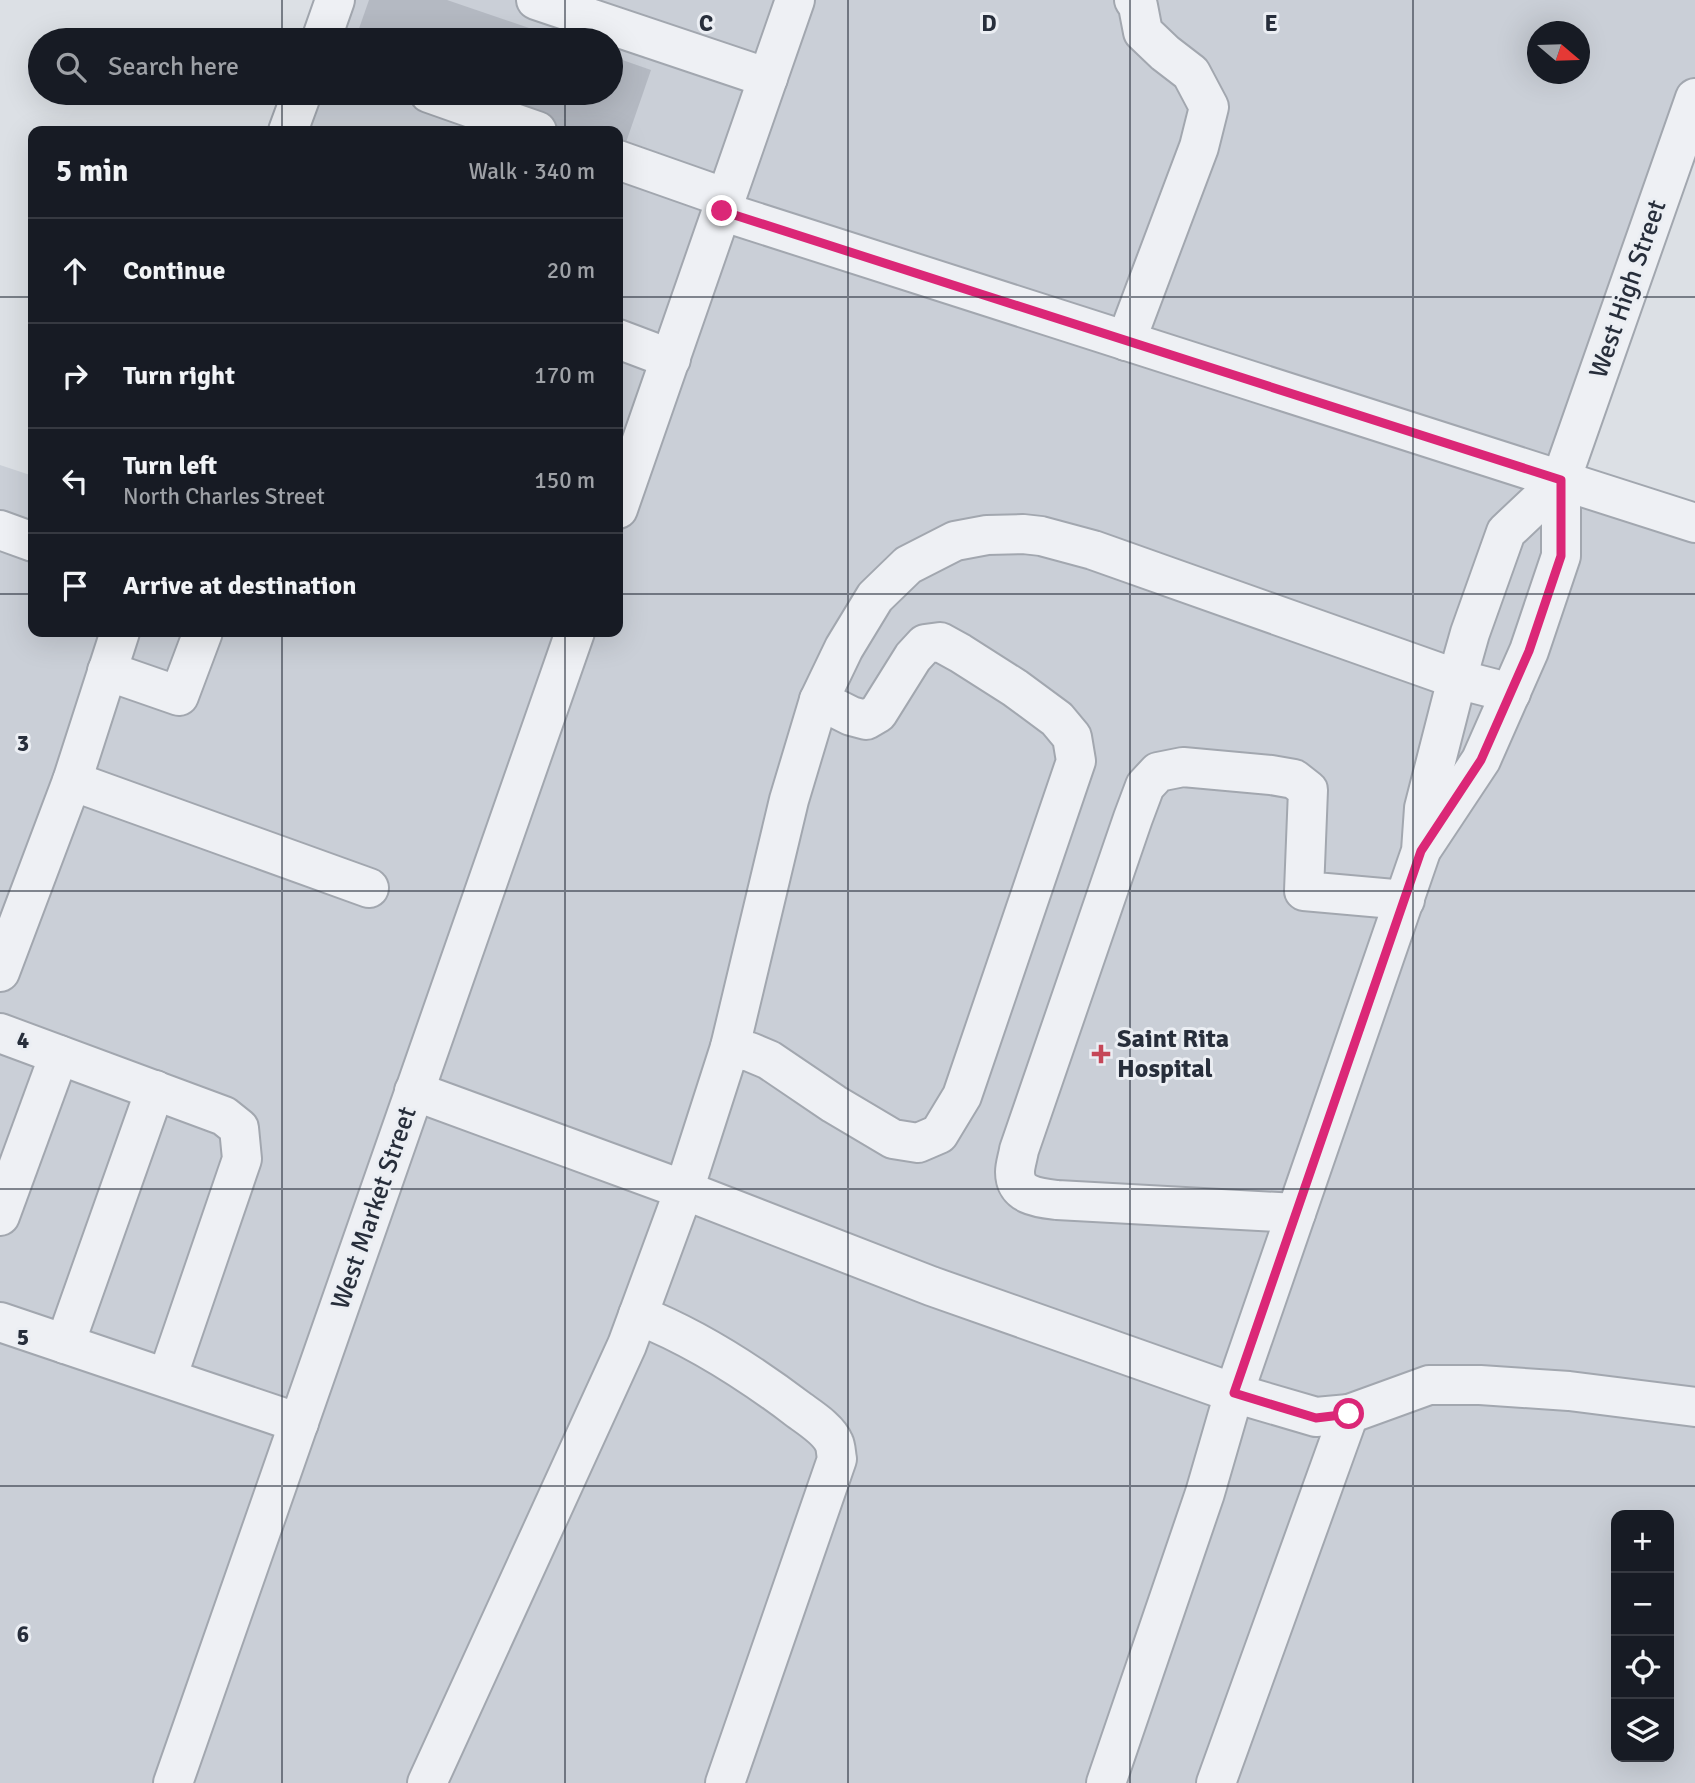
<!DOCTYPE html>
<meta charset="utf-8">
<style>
body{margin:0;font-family:Signika,sans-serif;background:#242831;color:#f1f3f6}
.controls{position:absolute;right:21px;bottom:21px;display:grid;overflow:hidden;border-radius:14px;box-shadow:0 7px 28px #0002}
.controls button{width:63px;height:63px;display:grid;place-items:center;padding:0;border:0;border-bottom:2px solid #363941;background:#171b24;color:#f1f3f6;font:35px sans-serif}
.compass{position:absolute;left:1527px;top:21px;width:63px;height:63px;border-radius:50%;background:#171b24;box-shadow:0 7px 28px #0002;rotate:109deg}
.stop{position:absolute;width:21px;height:21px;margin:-16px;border:5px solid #db2777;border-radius:50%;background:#fff}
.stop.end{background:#db2777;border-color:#fff;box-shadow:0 2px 7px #0008}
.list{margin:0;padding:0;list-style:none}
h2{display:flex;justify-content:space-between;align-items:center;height:91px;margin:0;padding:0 28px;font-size:30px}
h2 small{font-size:23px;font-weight:400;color:#9ea1a6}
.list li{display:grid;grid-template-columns:46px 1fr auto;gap:21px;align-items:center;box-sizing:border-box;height:105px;padding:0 28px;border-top:2px solid #363941}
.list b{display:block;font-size:26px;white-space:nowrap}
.list p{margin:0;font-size:23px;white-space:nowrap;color:#9ea1a6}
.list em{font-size:23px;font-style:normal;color:#9ea1a6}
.icon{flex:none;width:38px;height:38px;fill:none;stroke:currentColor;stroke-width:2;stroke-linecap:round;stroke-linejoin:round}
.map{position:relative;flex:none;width:1695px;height:1783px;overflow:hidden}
.search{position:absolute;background:#171b24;box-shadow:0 7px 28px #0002;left:28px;top:28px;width:595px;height:77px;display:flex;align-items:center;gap:18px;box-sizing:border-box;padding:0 24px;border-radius:38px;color:#9ea1a6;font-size:26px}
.panel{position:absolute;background:#171b24;box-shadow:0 7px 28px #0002;left:28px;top:126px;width:595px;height:511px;border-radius:14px}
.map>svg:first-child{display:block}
</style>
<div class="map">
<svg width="1695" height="1783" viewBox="0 0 1695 1783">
<rect width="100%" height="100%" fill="#dce0e5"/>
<!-- built -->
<path fill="#cacfd7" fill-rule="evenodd" d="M 335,0 L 1695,0 L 1695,98 L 1561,479 L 1695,523 L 1695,1783 L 0,1783 L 0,465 L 33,476 L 33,632 L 618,632 L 618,131 L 288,131 L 302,93 L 611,93 L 611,40 L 321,40 ZM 1538,32 L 1580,32 L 1580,74 L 1538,74 ZM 1616,1515 L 1669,1515 L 1669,1757 L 1616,1757 Z"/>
<!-- building -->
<g fill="#b4b9c2">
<path d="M 369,0 L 447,0 L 564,40 L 355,40 Z"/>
<path d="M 611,56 L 651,70 L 623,151 L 618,150 L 618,131 L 564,131 L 453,93 L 611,93 Z"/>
</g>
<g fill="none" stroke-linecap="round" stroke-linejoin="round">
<defs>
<g id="minor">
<path d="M 536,0 L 768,78"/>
<path d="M 321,40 L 335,0"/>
<path d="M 429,93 L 537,131"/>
<path d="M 288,131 L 302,93"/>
<path d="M 618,160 L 726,198"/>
<path d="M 721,211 L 1695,523"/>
<path d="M 618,339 L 671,359"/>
<path d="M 1126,341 L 1199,147 L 1209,107 L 1191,73 L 1165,53 L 1143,32 L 1138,6 L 1134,0"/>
<path d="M 618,509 L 795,0"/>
<path d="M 0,530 L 33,542"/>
<path d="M 107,671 L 179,696 L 203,632"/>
<path d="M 72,781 L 369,888"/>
<path d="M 1424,846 L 1481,760 L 1529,651 L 1561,556 L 1561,480 L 1695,98"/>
<path d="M 0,972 L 72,781 L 120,632"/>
<path d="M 0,1033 L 224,1116 L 239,1128 L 242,1159 L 167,1378"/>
<path d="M 730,1047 L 750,1052 L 769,1060 L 834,1104 L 893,1139 L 918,1143 L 939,1134 L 962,1096 L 1076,761 L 1072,737 L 1057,719 L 1015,688 L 960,653 L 940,642 L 925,644 L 913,657 L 878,713 L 866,720 L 851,716 L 819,700"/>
<path d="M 414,1091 L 684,1190 L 931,1286 L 1234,1393 L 1316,1417 L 1349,1414 L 1429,1385 L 1480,1385 L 1569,1391 L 1695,1407"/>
<path d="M 1296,1213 L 1057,1200 C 1039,1198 1015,1196 1015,1172 C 1015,1165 1018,1157 1019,1150 L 1133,818 L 1145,786 L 1158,772 L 1183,767 L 1271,775 L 1294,779 L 1308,790 L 1304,891 L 1405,900"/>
<path d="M 0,1216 L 59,1055"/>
<path d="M 638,1315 C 696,1338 749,1372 799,1410 C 810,1418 829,1430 834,1443 C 836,1447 836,1454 837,1459 L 725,1783"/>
<path d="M 0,1322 L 299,1423"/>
<path d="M 65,1344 L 155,1090"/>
<path d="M 173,1783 L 575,632"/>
<path d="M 427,1783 L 627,1345 L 684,1190 L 730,1047 L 789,800 L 819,700 L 844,648 L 875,597 L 908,565 L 955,541 L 987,535 L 1023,534 L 1041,536 L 1093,550 L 1457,679 L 1511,693"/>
<path d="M 1106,1783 L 1205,1493 L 1234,1393 L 1421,851 L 1424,808 L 1457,679 L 1470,633 L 1506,532 L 1561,480"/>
<path d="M 1216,1783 L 1349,1414"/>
</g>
</defs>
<!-- minor casing -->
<use href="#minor" stroke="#a2a7af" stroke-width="42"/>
<!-- minor -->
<use href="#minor" stroke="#eef0f4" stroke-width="38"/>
</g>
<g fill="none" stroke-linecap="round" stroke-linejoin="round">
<!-- route -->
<path stroke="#db2777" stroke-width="9" d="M 722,211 L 1561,480 L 1561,556 L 1529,651 L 1481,760 L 1421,851 L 1234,1393 L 1316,1418 L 1349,1414"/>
</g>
<!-- grid -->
<path fill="none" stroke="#272e3b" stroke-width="2" stroke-opacity="0.55" d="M 282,0 L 282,40M 565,0 L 565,40M 848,0 L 848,1783M 1130,0 L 1130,1783M 1413,0 L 1413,1783M 282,93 L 282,131M 565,93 L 565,131M 0,297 L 33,297M 618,297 L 1695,297M 0,594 L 33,594M 618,594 L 1695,594M 282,632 L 282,1783M 565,632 L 565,1783M 0,891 L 1695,891M 0,1189 L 1695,1189M 0,1486 L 1695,1486"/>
<!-- markers -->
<path fill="#c54758" stroke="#ebeef3" stroke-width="2.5" d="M1097.5 1043.5h7v7h7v7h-7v7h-7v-7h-7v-7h7z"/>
<g text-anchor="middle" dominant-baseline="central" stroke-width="6" stroke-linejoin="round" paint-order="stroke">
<!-- street labels -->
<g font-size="26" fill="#272e3b" stroke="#ebeef3">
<text transform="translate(1628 289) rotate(-71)">West High Street</text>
<text transform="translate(374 1208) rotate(-71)">West Market Street</text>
</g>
<!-- poi labels -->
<g font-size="26" font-weight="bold" fill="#272e3b" stroke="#ebeef3" text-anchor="start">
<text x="1117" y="1039">Saint Rita<tspan x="1117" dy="30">Hospital</tspan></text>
</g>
</g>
<g font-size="23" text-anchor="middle" font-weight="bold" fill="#272e3b" stroke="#ebeef3" stroke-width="6" stroke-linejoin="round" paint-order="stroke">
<text x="706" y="31">C</text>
<text x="989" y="31">D</text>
<text x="1271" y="31">E</text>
<text x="23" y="751">3</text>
<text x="23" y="1048">4</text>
<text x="23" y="1345">5</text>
<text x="23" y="1642">6</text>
</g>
</svg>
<div class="controls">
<button>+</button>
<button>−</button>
<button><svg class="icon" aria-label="locate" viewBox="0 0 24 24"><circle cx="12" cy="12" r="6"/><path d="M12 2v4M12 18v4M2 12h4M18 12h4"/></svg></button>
<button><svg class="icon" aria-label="layers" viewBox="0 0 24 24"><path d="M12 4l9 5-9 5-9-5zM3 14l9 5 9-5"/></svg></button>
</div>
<svg class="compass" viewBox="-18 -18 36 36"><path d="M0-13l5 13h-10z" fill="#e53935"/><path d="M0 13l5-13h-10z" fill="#9ea1a6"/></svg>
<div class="stop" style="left:1349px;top:1414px"></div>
<div class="stop end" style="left:722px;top:211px"></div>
<div class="search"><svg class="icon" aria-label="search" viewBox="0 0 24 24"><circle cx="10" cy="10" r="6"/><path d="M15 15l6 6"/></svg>Search here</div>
<section class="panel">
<h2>5 min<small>Walk · 340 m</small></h2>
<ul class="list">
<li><svg class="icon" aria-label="ahead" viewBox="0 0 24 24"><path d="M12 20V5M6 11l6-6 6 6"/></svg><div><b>Continue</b></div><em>20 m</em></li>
<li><svg class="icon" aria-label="right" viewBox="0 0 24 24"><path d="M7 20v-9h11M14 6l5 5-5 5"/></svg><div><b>Turn right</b></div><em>170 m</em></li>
<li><svg class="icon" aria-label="left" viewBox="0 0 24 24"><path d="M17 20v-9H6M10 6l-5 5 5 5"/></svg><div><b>Turn left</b><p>North Charles Street</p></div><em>150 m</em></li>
<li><svg class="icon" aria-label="arrive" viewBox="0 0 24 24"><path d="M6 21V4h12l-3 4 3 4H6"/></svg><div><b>Arrive at destination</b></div></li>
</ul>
</section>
</div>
